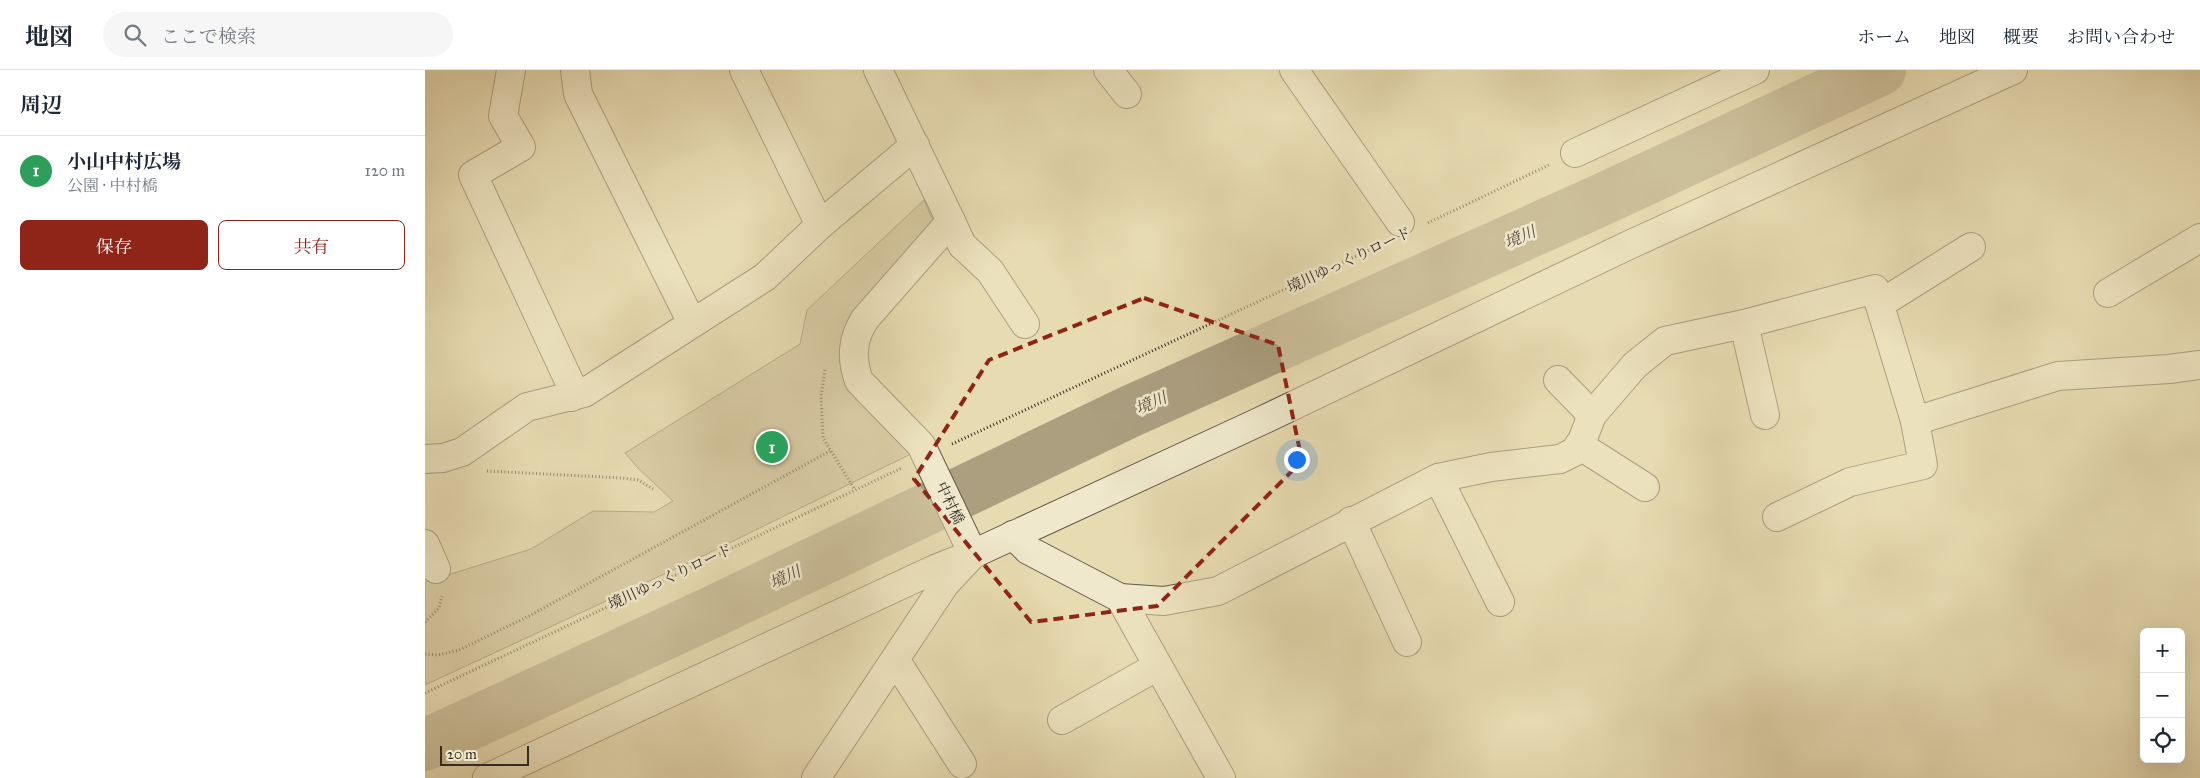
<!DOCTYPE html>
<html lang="ja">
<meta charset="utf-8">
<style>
body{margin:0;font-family:"IM FELL Great Primer","Noto Serif JP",serif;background:#f6f6f7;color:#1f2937}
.controls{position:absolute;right:15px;bottom:15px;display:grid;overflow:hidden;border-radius:8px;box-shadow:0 5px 20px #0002}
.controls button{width:45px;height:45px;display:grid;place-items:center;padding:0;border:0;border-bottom:1px solid #e0e1e3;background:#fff;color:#1f2937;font:25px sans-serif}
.scale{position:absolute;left:15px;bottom:12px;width:89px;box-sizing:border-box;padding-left:5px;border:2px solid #372b22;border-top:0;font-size:14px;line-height:18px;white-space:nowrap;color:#372b22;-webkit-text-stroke:4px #efe8cc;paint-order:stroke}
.you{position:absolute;left:871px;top:389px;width:18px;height:18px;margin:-12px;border:4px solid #fff;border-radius:50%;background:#1a73e8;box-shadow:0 0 0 8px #1a73e833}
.badge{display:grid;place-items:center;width:32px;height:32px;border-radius:50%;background:#8f2418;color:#fff;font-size:16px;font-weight:700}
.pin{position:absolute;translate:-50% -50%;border:2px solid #fff;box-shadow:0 1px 5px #0006}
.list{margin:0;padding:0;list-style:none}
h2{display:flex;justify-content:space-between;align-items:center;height:65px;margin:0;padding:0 20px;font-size:21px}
h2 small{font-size:16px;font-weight:400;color:#747a83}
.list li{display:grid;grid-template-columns:32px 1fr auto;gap:15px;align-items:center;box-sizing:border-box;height:70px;padding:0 20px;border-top:1px solid #e0e1e3}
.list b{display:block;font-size:19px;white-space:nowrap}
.list p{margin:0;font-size:16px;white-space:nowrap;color:#747a83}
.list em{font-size:16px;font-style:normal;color:#747a83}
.actions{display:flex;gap:10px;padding:15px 20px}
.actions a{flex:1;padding:11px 0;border:1px solid #8f2418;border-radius:8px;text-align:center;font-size:18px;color:#8f2418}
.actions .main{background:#8f2418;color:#fff}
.icon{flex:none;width:28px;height:28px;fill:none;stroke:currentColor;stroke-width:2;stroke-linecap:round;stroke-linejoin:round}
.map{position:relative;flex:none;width:1775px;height:708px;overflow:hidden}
header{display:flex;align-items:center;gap:30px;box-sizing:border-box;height:70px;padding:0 25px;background:#fff;border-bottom:1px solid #e0e1e3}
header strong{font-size:24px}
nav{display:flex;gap:28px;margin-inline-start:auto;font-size:18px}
.search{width:350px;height:45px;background:#f6f6f7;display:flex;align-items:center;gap:12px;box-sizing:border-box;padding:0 18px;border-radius:28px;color:#747a83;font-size:19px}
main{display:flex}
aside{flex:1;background:#fff}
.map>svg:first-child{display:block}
</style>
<header>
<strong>地図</strong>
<div class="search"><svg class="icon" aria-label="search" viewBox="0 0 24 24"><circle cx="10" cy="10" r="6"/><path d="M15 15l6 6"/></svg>ここで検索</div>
<nav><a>ホーム</a><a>地図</a><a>概要</a><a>お問い合わせ</a></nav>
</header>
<main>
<aside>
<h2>周辺<small></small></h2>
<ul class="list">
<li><span class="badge" style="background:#2e9e5b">1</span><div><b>小山中村広場</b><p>公園 · 中村橋</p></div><em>120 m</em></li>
</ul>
<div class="actions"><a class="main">保存</a><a>共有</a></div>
</aside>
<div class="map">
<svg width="1775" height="708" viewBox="0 0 1775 708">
<rect width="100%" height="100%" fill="#e7dbb1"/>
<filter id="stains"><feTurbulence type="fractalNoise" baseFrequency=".004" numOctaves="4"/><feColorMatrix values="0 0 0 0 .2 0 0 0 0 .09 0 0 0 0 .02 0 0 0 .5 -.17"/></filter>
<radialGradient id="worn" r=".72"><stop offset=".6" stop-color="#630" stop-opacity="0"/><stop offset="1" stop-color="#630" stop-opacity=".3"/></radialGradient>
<!-- green -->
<path fill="#c9bd99" stroke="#80745e" d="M 499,130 L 510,155 L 427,247 L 418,262 L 415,291 L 420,309 L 488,383 L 263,493 L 0,615 L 0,512 L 106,479 L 168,441 L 229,442 L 248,431 L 212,397 L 200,383 L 375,274 L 382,240 Z"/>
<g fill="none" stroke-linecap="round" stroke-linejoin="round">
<!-- river -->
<path stroke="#ab9f80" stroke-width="52" d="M 0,675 L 285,543 L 706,341 L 1176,130 L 1455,0"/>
<defs>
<g id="minor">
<path d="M 86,0 L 78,46 L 96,77 L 48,105 L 145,313 L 146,327"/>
<path d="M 150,0 L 153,24 L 267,253"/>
<path d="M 319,0 L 395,155"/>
<path d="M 683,0 L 702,24"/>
<path d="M 869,0 L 975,152"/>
<path d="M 1150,83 L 1330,0"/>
<path d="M 526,151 L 537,175 L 565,201 L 600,254"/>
<path d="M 1683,223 L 1775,168"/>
<path d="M 1455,234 L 1546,177"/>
<path d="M 1319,254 L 1340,345"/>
<path d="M 1133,310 L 1167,345"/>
<path d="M 1490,351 L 1633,306 L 1744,299 L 1775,295"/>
<path d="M 1154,375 L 1220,417"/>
<path d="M 0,389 L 18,388 L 37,382 L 102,337 L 159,323 L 340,207 L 395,155 L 490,75"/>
<path d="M 1013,408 L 1075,532"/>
<path d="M 926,451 L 982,572"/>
<path d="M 588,465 L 603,480 L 695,528 L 739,531 L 793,521 L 1013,408 L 1066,397 L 1135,389 L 1149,382 L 1157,371 L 1167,345 L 1210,295 L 1240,271 L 1319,254 L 1450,219 L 1490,351 L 1498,395 L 1425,412 L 1352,447"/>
<path d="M 0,474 L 11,499"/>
<path d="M 695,528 L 796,708"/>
<path d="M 467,594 L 475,597 L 537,694"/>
<path d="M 637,650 L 733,596"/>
<path d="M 62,708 L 510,499 L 548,484 L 836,351 L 1204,175 L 1588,0"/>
<path d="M 391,708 L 520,514 L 548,484 L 496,375 L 434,311 C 426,288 427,269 440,249 L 526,151 L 453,0"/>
</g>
</defs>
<!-- minor casing -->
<use href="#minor" stroke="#635746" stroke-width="30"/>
<!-- path -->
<g stroke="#372b22" stroke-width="3" stroke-dasharray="1 2.5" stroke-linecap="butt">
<path d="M 1003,153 L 1124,95"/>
<path d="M 400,300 L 396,327 L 398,368 L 430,420"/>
<path d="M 527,374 L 957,174"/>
<path d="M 62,401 L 197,408 L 213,410 L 228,419"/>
<path d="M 0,552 L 14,538 L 17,526"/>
<path d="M 0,584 L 13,585 L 34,580 L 104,546 L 405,381"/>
<path d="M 0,623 L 477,398"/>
</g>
<!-- minor -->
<use href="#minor" stroke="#efe8cc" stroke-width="28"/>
</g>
<!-- marked area -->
<path d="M0 0H1775V708H0ZM 719,228 L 853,275 L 877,391 L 732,536 L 606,552 L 489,409 L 564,290 Z" fill="#e7dbb1" fill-opacity=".55" fill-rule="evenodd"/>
<path fill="none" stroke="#8f2418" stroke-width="4" stroke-dasharray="10 6" stroke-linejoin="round" d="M 719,228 L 853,275 L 877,391 L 732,536 L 606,552 L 489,409 L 564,290 Z"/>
<g text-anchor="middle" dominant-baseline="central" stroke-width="5" stroke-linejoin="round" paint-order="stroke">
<!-- street labels -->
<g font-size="15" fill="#372b22" stroke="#efe8cc">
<text transform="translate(924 190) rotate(-25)">境川ゆっくりロード</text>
<text transform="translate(525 433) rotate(64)">中村橋</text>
<text transform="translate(245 507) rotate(-25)">境川ゆっくりロード</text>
</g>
<!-- water labels -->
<g font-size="16" font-style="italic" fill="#5a4e3e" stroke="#efe8cc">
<text transform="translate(1095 167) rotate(-24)">境川</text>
<text transform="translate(726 333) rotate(-24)">境川</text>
<text transform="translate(360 507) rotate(-26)">境川</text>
</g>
</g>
<rect width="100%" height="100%" filter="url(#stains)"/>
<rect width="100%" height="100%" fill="url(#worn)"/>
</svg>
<div class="controls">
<button>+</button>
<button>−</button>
<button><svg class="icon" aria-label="locate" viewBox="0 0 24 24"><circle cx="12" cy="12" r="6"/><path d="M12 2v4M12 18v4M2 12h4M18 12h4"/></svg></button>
</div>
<div class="scale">20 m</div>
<div class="you"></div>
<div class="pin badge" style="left:347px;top:377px;background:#2e9e5b">1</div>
</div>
</main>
